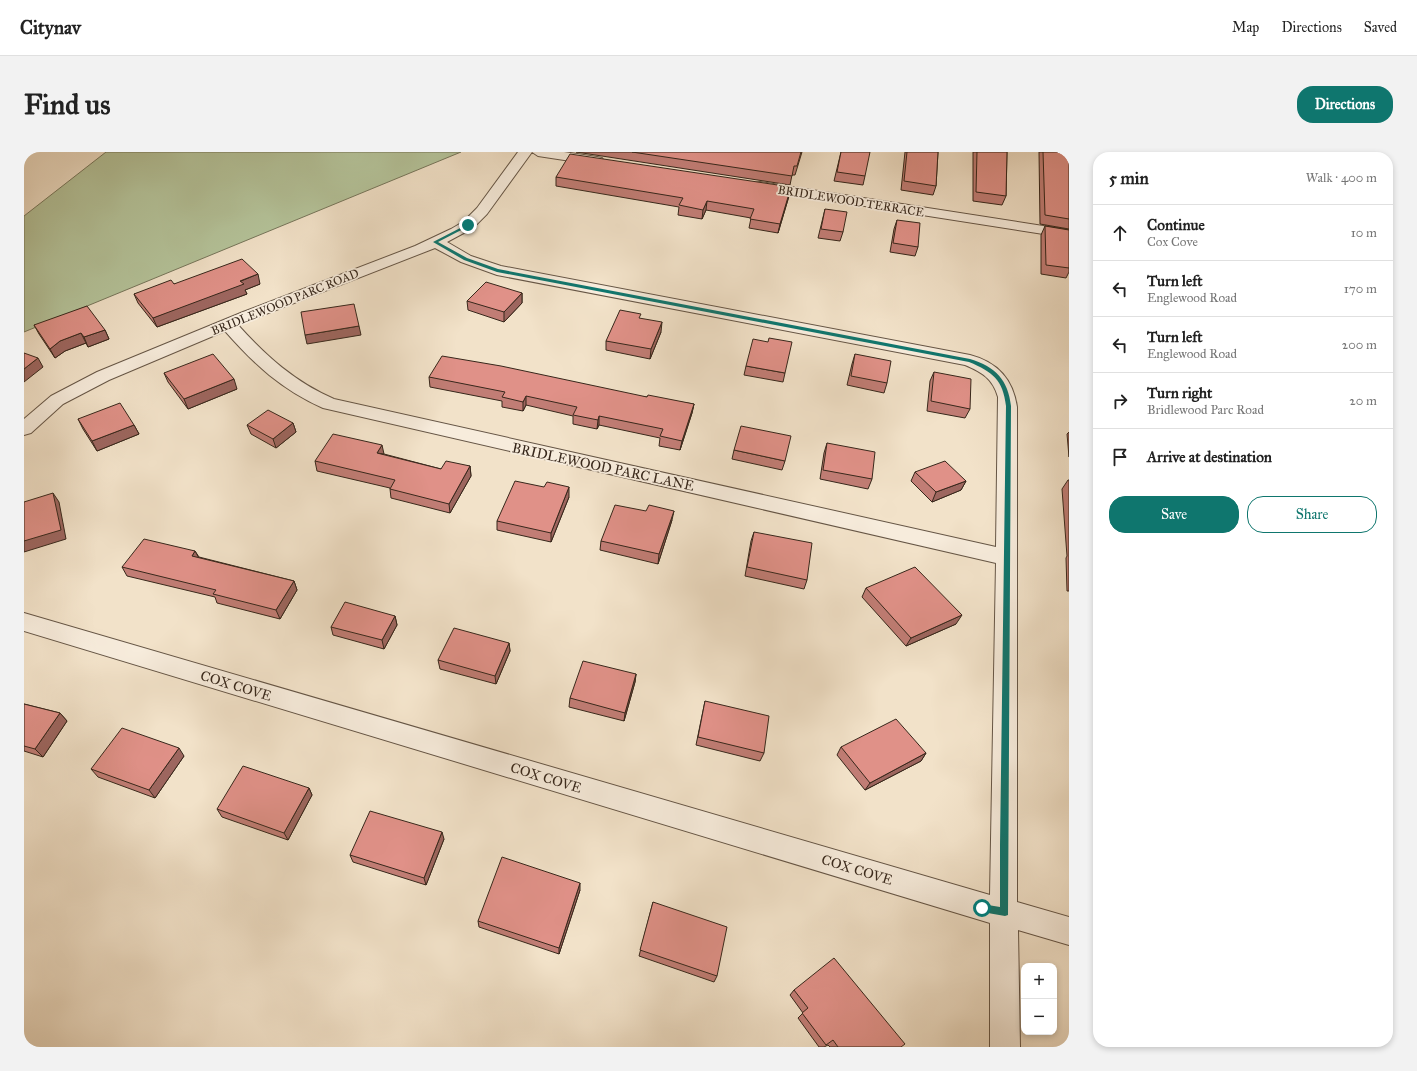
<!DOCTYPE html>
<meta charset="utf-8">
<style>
body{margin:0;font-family:"IM FELL Great Primer",serif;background:#f2f2f2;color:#222}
.controls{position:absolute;right:12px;bottom:12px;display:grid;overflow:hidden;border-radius:8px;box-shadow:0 2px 6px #0003}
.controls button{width:36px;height:36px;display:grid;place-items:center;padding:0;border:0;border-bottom:1px solid #e0e0e0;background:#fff;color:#222;font:20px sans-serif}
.stop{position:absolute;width:12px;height:12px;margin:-9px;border:3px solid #0f766e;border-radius:50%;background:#fff}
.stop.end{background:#0f766e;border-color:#fff;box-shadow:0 1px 4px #0008}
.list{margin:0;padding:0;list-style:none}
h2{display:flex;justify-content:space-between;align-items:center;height:52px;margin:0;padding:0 16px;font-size:17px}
h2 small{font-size:13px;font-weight:400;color:#767676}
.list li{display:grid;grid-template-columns:26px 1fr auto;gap:12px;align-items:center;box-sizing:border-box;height:56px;padding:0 16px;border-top:1px solid #e0e0e0}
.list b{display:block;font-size:15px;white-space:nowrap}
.list p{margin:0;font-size:13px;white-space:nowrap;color:#767676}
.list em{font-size:13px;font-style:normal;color:#767676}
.actions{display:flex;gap:8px;padding:12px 16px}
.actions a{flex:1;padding:9px 0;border:1px solid #0f766e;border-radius:16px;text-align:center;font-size:14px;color:#0f766e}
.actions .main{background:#0f766e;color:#fff}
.icon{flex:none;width:22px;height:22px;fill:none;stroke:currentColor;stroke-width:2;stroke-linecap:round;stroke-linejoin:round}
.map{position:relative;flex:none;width:1045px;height:895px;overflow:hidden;border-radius:16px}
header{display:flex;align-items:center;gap:24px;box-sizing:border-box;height:56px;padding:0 20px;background:#fff;border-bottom:1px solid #e0e0e0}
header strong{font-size:19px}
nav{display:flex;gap:22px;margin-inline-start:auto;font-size:14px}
.intro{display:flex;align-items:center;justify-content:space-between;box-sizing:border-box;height:96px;padding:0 24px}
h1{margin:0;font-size:28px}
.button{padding:10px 18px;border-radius:16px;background:#0f766e;color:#fff;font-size:14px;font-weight:700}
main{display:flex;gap:24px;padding:0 24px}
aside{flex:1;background:#fff;border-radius:16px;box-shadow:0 2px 6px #0003}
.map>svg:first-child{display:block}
</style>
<header>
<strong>Citynav</strong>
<nav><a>Map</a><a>Directions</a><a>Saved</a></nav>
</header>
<div class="intro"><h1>Find us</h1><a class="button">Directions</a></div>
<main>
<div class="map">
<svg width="1045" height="895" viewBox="0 0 1045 895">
<rect width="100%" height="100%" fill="#f2e2c9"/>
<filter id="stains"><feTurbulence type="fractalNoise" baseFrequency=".005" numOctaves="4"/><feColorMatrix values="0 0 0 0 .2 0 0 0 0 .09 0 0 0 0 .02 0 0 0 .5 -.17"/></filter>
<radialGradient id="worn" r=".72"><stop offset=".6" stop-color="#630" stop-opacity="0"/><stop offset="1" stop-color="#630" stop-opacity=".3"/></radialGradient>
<!-- green -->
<path fill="#b5c49b" stroke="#76765b" d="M 82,0 L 437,0 L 0,180 L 0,64 Z"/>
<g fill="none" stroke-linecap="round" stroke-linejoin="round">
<defs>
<g id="minor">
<path d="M 494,0 L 540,0 L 573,5 L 578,6 L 580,9 L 578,12 L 573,13 L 514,4 L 508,0 L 463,62 L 449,76 L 423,90 L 447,104 L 477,114 L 946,203 C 973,210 989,227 993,255 L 993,750 L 1045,765 L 1045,793 L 994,778 L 996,895 L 966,895 L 966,771 L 0,479 L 0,461 L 966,743 L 972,411 L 299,256 C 257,237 231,213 201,179 L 85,228 L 39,252 L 7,281 L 0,283 L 0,267 L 27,244 L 73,220 L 219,160 L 391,94 L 427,77 L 439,70 L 453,56 ZM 411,96 L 437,110 L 473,123 L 941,213 C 958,220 969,227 974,245 L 972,395 L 310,247 C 271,230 243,205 214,173 Z"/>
<path d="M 736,30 L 1045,78 L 1045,86 L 731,37 L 729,34 L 731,31 Z"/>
</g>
</defs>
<!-- minor casing -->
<use href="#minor" stroke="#665646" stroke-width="2"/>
<!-- minor -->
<use href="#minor" fill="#f7ecdc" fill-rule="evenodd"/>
</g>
<!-- wall -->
<g fill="#c17d75" stroke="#37271b">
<path d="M 552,0 L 778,0 L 771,23 L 768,23 L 766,33 Z"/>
<path d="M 817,0 L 841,24 L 839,33 L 810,29 Z"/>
<path d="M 881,0 L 914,0 L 912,34 L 909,43 L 877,38 Z"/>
<path d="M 949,0 L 983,0 L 982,44 L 978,53 L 949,49 Z"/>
<path d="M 1015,0 L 1045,0 L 1045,77 L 1016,72 Z"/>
<path d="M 532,25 L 767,35 L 765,44 L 754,81 L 725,76 L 727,66 L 682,58 L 678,67 L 654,63 L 655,55 L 532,34 Z"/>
<path d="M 801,57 L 819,80 L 816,89 L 794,86 Z"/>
<path d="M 873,68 L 894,95 L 891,104 L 866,100 L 870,77 Z"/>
<path d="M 1021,74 L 1045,78 L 1045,120 L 1042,126 L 1017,122 L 1017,83 Z"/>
<path d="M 150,132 L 236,132 L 221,138 L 223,142 L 133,175 L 114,151 L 110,142 Z"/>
<path d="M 498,141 L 498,151 L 480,170 L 444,158 L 443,149 Z"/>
<path d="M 10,173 L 81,178 L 85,187 L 64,195 L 62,191 L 41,199 L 31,206 L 15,182 Z"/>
<path d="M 637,180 L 626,207 L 582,198 L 582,189 Z"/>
<path d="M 831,202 L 863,231 L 860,241 L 823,233 L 828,212 Z"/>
<path d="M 722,214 L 761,221 L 759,230 L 720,223 Z"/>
<path d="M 910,220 L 946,257 L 941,266 L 903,259 L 906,229 Z"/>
<path d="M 140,221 L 213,237 L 164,257 L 144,230 Z"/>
<path d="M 405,225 L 623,245 L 670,252 L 668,261 L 656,298 L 635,294 L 636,286 L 575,273 L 573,277 L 549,272 L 549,264 L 502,253 L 499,259 L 478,255 L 478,249 L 406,235 Z"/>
<path d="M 54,267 L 110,273 L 115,282 L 73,299 L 59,277 Z"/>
<path d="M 269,271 L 272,280 L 252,296 L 227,282 L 223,273 Z"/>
<path d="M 1045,280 L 1045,305 L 1043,282 Z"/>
<path d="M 803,291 L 848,327 L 844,337 L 796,327 L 800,301 Z"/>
<path d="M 710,298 L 761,309 L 758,318 L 708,307 Z"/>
<path d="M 360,302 L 417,317 L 446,314 L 447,324 L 426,361 L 367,346 L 366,337 L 366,336 L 293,319 L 291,309 Z"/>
<path d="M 891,320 L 942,329 L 937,338 L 908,350 L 887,329 Z"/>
<path d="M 1044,328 L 1045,328 L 1045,439 L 1043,439 L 1042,406 L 1043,404 L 1038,337 Z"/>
<path d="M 545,345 L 527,390 L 473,378 L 473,369 Z"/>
<path d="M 648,368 L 634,412 L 576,398 L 577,389 Z"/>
<path d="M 730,380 L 783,428 L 780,437 L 721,424 L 727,389 Z"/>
<path d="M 171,399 L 175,405 L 270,429 L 273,438 L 256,467 L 193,451 L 191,445 L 103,424 L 98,415 Z"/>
<path d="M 842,436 L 932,472 L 882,494 L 838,445 Z"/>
<path d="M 371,464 L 373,473 L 360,497 L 309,483 L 307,475 Z"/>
<path d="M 485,491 L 486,499 L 472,532 L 416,517 L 414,508 Z"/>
<path d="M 612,522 L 611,530 L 600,569 L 545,555 L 546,546 Z"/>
<path d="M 681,549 L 740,601 L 736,609 L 672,593 Z"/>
<path d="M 0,552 L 36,561 L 43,569 L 19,605 L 0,599 Z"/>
<path d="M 817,595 L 902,601 L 897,609 L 841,638 L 813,603 Z"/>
<path d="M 160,604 L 131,646 L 74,625 L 67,617 Z"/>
<path d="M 285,636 L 288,643 L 264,688 L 198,665 L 193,657 Z"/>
<path d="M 420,687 L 402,733 L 329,710 L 326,703 Z"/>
<path d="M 556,738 L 535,802 L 455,775 L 454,769 Z"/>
<path d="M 629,750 L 693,824 L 690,830 L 615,804 Z"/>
<path d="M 770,838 L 877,895 L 806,895 L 804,893 L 800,895 L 795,895 L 774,866 L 779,861 L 766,843 Z"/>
</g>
<!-- shaded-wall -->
<g fill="#9d665f" stroke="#37271b">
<path d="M 767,35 L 765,44 L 754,81 L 756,72 Z"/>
<path d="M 683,49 L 682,58 L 678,67 L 679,58 Z"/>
<path d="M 234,122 L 236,132 L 221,138 L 223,142 L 133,175 L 129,166 Z"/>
<path d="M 498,141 L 498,151 L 480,170 L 480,160 Z"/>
<path d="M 638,170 L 637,180 L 626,207 L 627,197 Z"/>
<path d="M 335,174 L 337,183 L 283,192 L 281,183 Z"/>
<path d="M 81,178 L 85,187 L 64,195 L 60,185 Z"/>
<path d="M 57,181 L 62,191 L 41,199 L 31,206 L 26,197 L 36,189 Z"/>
<path d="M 14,206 L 19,215 L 0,230 L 0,217 Z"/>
<path d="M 210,227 L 213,237 L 164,257 L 160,247 Z"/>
<path d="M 502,244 L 502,253 L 499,259 L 499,250 Z"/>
<path d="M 670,252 L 668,261 L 656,298 L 658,289 Z"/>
<path d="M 575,264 L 575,273 L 573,277 L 574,268 Z"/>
<path d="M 269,271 L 272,280 L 252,296 L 249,287 Z"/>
<path d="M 110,273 L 115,282 L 73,299 L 68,289 Z"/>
<path d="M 358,293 L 360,302 L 353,301 Z"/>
<path d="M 446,314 L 447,324 L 426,361 L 425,352 Z"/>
<path d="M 942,329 L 937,338 L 908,350 L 912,340 Z"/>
<path d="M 545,335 L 545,345 L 527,390 L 527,381 Z"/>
<path d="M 29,341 L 35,350 L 42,387 L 0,400 L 0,389 Z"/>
<path d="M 650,359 L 648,368 L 634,412 L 635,402 Z"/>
<path d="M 171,399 L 176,408 L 168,404 Z"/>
<path d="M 270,429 L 273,438 L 256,467 L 252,458 Z"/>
<path d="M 938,463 L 932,472 L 882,494 L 887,486 Z"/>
<path d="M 371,464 L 373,473 L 360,497 L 358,488 Z"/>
<path d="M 485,491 L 486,499 L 472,532 L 471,524 Z"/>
<path d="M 612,522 L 611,530 L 600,569 L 601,561 Z"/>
<path d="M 36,561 L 43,569 L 19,605 L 11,597 Z"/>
<path d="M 155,596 L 160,604 L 131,646 L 125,638 Z"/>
<path d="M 902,601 L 897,609 L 841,638 L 846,631 Z"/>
<path d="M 285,636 L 288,643 L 264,688 L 260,681 Z"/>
<path d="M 418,680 L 420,687 L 402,733 L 400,726 Z"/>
<path d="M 556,731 L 556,738 L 535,802 L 535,796 Z"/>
</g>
<!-- building -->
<g fill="#e09188" stroke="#37271b">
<path d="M 608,0 L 777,0 L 773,14 L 770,14 L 768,24 Z"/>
<path d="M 817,0 L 846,0 L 841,24 L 813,20 Z"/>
<path d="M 883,0 L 914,0 L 912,34 L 880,29 Z"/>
<path d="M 953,0 L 983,0 L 982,44 L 952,40 Z"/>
<path d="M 1019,0 L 1045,0 L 1045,67 L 1021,63 Z"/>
<path d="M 546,2 L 767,35 L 756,72 L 726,67 L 730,57 L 683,49 L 679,58 L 655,53 L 659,46 L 532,25 Z"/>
<path d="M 801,57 L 823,60 L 819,80 L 797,77 Z"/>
<path d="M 873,68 L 896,71 L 894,95 L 869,91 Z"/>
<path d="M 1021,74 L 1045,78 L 1045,116 L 1022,113 Z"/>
<path d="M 218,107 L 234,122 L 216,129 L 220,132 L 129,166 L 110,142 L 147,128 L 150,132 Z"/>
<path d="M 462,130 L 498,141 L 480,160 L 443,149 Z"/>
<path d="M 330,152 L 335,174 L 281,183 L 277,160 Z"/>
<path d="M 63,154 L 81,178 L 60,185 L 57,181 L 36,189 L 26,197 L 10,173 Z"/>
<path d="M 596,158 L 617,162 L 615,166 L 638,170 L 627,197 L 582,189 Z"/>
<path d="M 745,186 L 768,190 L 761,221 L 722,214 L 729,187 L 744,190 Z"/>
<path d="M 0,201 L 14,206 L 0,217 Z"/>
<path d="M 189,202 L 210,227 L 160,247 L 140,221 Z"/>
<path d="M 831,202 L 867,209 L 863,231 L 827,224 Z"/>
<path d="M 418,204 L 477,214 L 623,245 L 624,243 L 670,252 L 658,289 L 636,284 L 639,277 L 575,264 L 574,268 L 549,263 L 553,255 L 502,244 L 499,250 L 478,245 L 481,240 L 405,225 Z"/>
<path d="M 910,220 L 947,227 L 946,257 L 907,249 Z"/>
<path d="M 96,251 L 110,273 L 68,289 L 54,267 Z"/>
<path d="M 244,258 L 269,271 L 249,287 L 223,273 Z"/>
<path d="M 717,274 L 767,284 L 761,309 L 710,298 Z"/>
<path d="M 309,282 L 358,293 L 353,301 L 417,317 L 422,309 L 446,314 L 425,352 L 366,337 L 371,328 L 291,309 Z"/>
<path d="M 803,291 L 851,300 L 848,327 L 799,318 Z"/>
<path d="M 921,309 L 942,329 L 912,340 L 891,320 Z"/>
<path d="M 491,329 L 520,335 L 523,330 L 545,335 L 527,381 L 473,369 Z"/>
<path d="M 29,341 L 37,378 L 0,389 L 0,350 Z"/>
<path d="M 591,353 L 622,359 L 625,353 L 650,359 L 635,402 L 577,389 Z"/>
<path d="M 730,380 L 788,391 L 783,428 L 723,415 Z"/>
<path d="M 120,387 L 171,399 L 168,404 L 270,429 L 252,458 L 189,442 L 192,438 L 98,415 Z"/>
<path d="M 891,415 L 938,463 L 887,486 L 842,436 Z"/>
<path d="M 321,450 L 371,464 L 358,488 L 307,475 Z"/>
<path d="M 430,476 L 485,491 L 471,524 L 414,508 Z"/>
<path d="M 559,509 L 612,522 L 601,561 L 546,546 Z"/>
<path d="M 681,549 L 745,564 L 740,601 L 674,585 Z"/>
<path d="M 0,552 L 36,561 L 11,597 L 0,594 Z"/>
<path d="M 872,567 L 902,601 L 846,631 L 817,595 Z"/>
<path d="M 98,576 L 155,596 L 125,638 L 67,617 Z"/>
<path d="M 219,614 L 285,636 L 260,681 L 193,657 Z"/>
<path d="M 346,659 L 418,680 L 400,726 L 326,703 Z"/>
<path d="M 478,705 L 556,731 L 535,796 L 454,769 Z"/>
<path d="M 629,750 L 703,775 L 693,824 L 616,798 Z"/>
<path d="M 810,806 L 881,892 L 877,895 L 814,895 L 809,888 L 802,893 L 778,861 L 784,856 L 770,838 Z"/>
</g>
<!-- route -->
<path fill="#0f766e" d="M 444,72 L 445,74 L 414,90 L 443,106 L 474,117 L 946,207 C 972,215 984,228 987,254 L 984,763 L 981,764 L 958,760 L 954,756 L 958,752 L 976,755 L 976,694 L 982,254 C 979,228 969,220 945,210 L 473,120 L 440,108 L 409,90 Z"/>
<g text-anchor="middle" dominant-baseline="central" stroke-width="3.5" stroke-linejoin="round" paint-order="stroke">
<!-- far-street labels -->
<g font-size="12" fill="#37271b" stroke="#f7ecdc">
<text transform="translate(827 49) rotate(9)">BRIDLEWOOD TERRACE</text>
<text transform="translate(261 150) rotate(-22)">BRIDLEWOOD PARC ROAD</text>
</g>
<!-- street labels -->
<g font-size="14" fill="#37271b" stroke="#f7ecdc">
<text transform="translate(579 315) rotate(12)">BRIDLEWOOD PARC LANE</text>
<text transform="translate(212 534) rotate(17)">COX COVE</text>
<text transform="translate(522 626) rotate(17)">COX COVE</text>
<text transform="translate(833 718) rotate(17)">COX COVE</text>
</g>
</g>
<rect width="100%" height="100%" filter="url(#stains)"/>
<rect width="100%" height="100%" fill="url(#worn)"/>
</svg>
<div class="controls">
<button>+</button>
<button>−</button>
</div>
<div class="stop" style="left:958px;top:756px"></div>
<div class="stop end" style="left:444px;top:73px"></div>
</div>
<aside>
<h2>5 min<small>Walk · 400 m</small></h2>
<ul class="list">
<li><svg class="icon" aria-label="ahead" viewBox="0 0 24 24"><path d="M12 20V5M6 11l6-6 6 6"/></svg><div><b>Continue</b><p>Cox Cove</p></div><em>10 m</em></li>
<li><svg class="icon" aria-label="left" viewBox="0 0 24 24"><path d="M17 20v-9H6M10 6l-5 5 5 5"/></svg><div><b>Turn left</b><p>Englewood Road</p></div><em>170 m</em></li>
<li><svg class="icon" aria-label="left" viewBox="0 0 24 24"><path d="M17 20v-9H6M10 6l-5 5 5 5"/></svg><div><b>Turn left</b><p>Englewood Road</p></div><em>200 m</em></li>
<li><svg class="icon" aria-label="right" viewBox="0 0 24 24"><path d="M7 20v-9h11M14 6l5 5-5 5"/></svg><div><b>Turn right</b><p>Bridlewood Parc Road</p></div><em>20 m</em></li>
<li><svg class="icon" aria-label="arrive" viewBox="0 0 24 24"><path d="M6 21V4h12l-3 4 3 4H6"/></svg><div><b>Arrive at destination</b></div></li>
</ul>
<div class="actions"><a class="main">Save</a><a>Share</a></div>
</aside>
</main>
